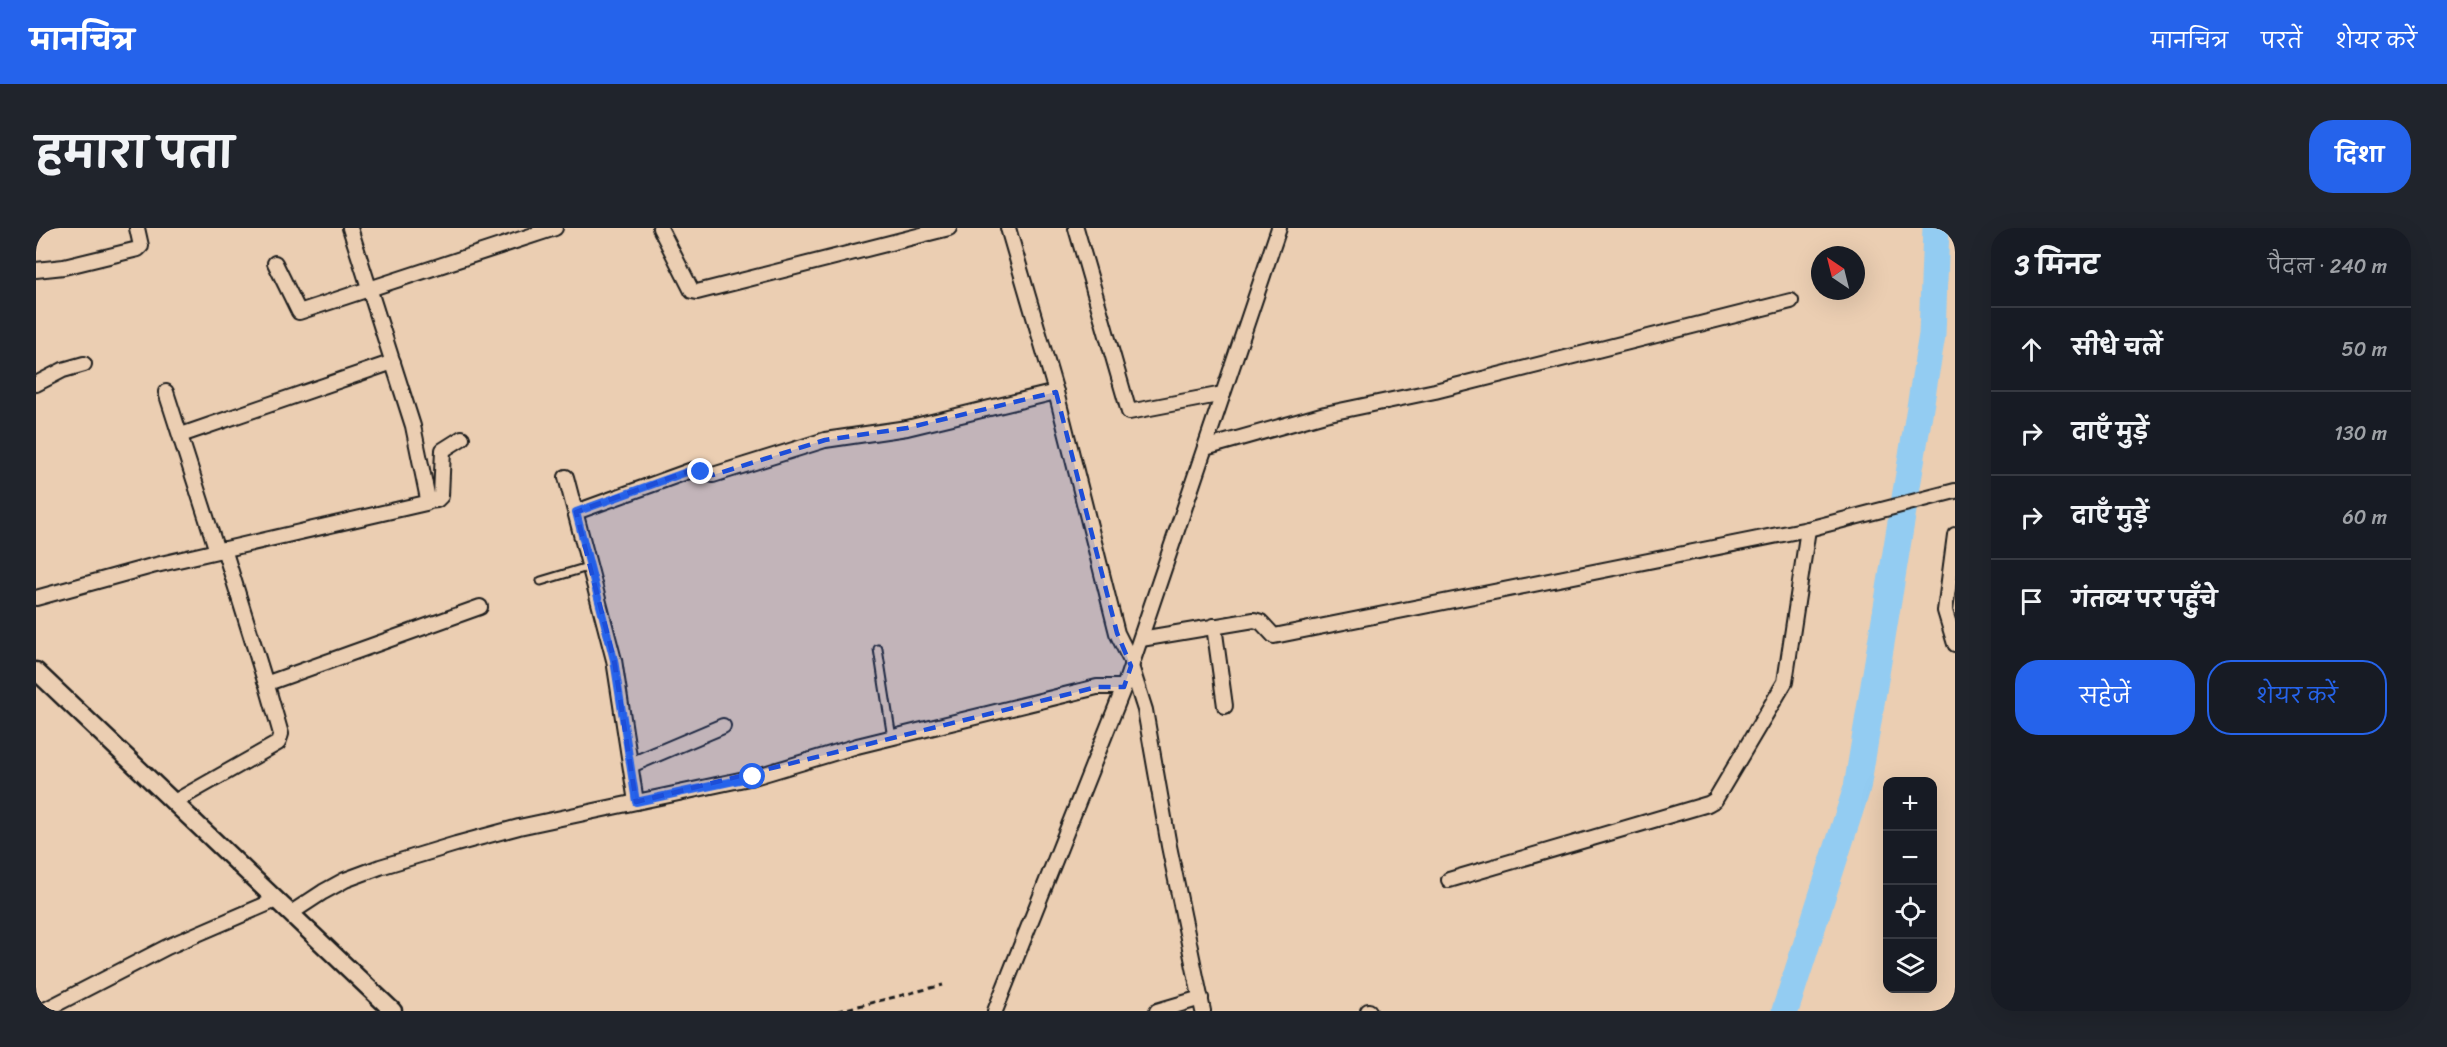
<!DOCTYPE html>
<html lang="hi">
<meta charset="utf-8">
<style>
body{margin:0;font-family:Sriracha,"Playpen Sans Deva",sans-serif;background:#20242c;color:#f1f3f6}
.controls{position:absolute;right:18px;bottom:18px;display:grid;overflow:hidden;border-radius:12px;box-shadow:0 6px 24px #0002}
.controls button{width:54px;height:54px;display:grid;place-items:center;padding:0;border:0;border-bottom:2px solid #363941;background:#171b24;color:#f1f3f6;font:30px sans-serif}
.compass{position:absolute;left:1775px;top:18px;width:54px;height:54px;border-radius:50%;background:#171b24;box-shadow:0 6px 24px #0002;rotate:325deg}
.stop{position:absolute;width:18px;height:18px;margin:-14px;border:4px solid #2563eb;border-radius:50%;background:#fff}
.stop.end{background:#2563eb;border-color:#fff;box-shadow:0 2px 6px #0008}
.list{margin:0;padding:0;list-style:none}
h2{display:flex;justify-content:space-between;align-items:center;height:78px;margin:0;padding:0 24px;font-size:26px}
h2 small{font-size:20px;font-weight:400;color:#9ea1a6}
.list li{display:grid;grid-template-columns:39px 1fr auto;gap:18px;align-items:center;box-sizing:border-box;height:84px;padding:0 24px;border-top:2px solid #363941}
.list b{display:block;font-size:22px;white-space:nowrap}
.list em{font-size:20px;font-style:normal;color:#9ea1a6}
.actions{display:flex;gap:12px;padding:18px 24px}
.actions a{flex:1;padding:14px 0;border:2px solid #2563eb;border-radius:24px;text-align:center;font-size:21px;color:#2563eb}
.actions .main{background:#2563eb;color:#fff}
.icon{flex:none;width:33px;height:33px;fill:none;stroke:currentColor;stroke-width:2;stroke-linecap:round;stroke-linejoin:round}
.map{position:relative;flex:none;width:1919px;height:783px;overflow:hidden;border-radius:24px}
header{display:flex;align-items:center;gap:36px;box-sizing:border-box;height:84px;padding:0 30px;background:#2563eb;color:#fff}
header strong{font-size:28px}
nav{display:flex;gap:33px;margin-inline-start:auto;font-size:21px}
.intro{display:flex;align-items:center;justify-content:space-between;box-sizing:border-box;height:144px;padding:0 36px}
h1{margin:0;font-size:42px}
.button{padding:15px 27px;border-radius:24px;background:#2563eb;color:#fff;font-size:21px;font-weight:700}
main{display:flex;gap:36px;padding:0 36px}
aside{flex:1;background:#171b24;border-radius:24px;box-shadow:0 6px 24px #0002}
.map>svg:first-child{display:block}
</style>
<header>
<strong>मानचित्र</strong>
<nav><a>मानचित्र</a><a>परतें</a><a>शेयर करें</a></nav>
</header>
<div class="intro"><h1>हमारा पता</h1><a class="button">दिशा</a></div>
<main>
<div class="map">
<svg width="1919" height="783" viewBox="0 0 1919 783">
<rect width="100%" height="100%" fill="#ebceb2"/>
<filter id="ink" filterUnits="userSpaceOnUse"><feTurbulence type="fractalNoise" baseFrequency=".0167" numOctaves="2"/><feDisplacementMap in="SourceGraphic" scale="12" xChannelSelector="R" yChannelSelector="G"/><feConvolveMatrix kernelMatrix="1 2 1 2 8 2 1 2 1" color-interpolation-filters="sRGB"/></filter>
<g filter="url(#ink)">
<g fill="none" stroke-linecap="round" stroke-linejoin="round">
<!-- river -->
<path stroke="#93ccf2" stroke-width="27" d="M 1749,783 L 1821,560 L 1896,107 L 1900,0"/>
<defs>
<g id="service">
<path d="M 505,353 L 555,338"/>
<path d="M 842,421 L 856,510"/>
</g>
<g id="minor">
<path d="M 624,0 L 656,63 L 661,64 L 913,0"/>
<path d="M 972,0 L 1020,164 L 1081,405 L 1096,435"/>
<path d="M 1040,0 L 1093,184 L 1187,166"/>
<path d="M 239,35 L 263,84 L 519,0"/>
<path d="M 0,42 L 28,39 L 102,21 L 105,18 L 101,0"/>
<path d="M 0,156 L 27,142 L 48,136"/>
<path d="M 130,164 L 181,323"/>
<path d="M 145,207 L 357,134"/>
<path d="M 1169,220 L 1289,186 L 1399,163 L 1755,73"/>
<path d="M 530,249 L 578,432 L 600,574"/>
<path d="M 392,273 L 401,272 L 405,268 L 407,222 L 426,210"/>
<path d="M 540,284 L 656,242 L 677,247 L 789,212 L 871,200 L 1020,164"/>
<path d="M 1919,307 L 1909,383 L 1919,416"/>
<path d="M 188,321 L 229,453 L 232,455 L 444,379"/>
<path d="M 0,370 L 116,338 L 390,275 L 392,271 L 377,198 L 314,0"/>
<path d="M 1178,398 L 1189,478"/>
<path d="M 1105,411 L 1218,392 L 1225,394 L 1238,408 L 1772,301 L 1919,263"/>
<path d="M 1095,438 L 1109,482 L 1133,618 L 1167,783"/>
<path d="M 595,537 L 687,498"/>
<path d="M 138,574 L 242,515 L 245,506 L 230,454"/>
<path d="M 1413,652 L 1672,576 L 1679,572 L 1749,454 L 1772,301"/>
<path d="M 255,685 L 287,664 L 309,652 L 344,639 L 420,616 L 483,599 L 718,549 L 821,518 L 1061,459 L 1088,459"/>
<path d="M 7,783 L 131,719 L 240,672"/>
<path d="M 959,783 L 1088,459 L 1243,0"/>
<path d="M 1121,783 L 1165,770"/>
<path d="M 1332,783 L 1333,783"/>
</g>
<path id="tertiary" d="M 0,443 L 357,783"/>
</defs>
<!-- service casing -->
<use href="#service" stroke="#1c1c1c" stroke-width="11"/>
<!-- minor casing -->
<use href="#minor" stroke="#1c1c1c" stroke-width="18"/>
<!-- tertiary casing -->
<use href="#tertiary" stroke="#1c1c1c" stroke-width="21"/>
<!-- path -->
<path stroke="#1c1c1c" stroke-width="3" stroke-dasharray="6 4.5" stroke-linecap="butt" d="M 802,783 L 907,757"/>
<!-- service -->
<use href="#service" stroke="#ebceb2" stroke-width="7"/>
<!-- minor -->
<use href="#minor" stroke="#ebceb2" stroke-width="14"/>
<!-- tertiary -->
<use href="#tertiary" stroke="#ebceb2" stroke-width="16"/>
</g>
</g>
<g fill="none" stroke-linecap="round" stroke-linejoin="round" filter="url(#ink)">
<!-- route -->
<path stroke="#2563eb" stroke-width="8" d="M 665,244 L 656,242 L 540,284 L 578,432 L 600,574 L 717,549"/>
</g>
<!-- marked area -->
<path fill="#1d4ed8" fill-opacity="0.2" stroke="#1d4ed8" stroke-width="4.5" stroke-dasharray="12 8" stroke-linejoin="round" d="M 1020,164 L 1081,405 L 1095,438 L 1088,459 L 1061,459 L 600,574 L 578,432 L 540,284 L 656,242 L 677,247 L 789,212 L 871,200 Z"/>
</svg>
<div class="controls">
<button>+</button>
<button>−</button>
<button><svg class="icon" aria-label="locate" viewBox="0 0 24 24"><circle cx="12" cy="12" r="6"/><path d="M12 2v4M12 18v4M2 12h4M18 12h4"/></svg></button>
<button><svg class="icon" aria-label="layers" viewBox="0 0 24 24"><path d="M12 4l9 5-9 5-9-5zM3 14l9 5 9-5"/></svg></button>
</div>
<svg class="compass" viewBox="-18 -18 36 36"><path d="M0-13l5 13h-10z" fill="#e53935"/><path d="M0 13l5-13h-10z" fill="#9ea1a6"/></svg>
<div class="stop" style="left:717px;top:549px"></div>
<div class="stop end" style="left:665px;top:244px"></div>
</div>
<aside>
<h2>3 मिनट<small>पैदल · 240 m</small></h2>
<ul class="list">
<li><svg class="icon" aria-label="ahead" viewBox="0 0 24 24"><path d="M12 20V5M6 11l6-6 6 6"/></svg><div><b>सीधे चलें</b></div><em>50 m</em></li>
<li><svg class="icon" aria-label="right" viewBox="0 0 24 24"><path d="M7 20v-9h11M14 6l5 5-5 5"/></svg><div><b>दाएँ मुड़ें</b></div><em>130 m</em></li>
<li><svg class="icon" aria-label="right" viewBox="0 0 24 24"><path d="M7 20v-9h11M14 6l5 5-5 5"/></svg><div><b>दाएँ मुड़ें</b></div><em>60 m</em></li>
<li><svg class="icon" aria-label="arrive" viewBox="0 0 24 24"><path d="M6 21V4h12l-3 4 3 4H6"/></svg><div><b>गंतव्य पर पहुँचे</b></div></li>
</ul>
<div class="actions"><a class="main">सहेजें</a><a>शेयर करें</a></div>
</aside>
</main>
